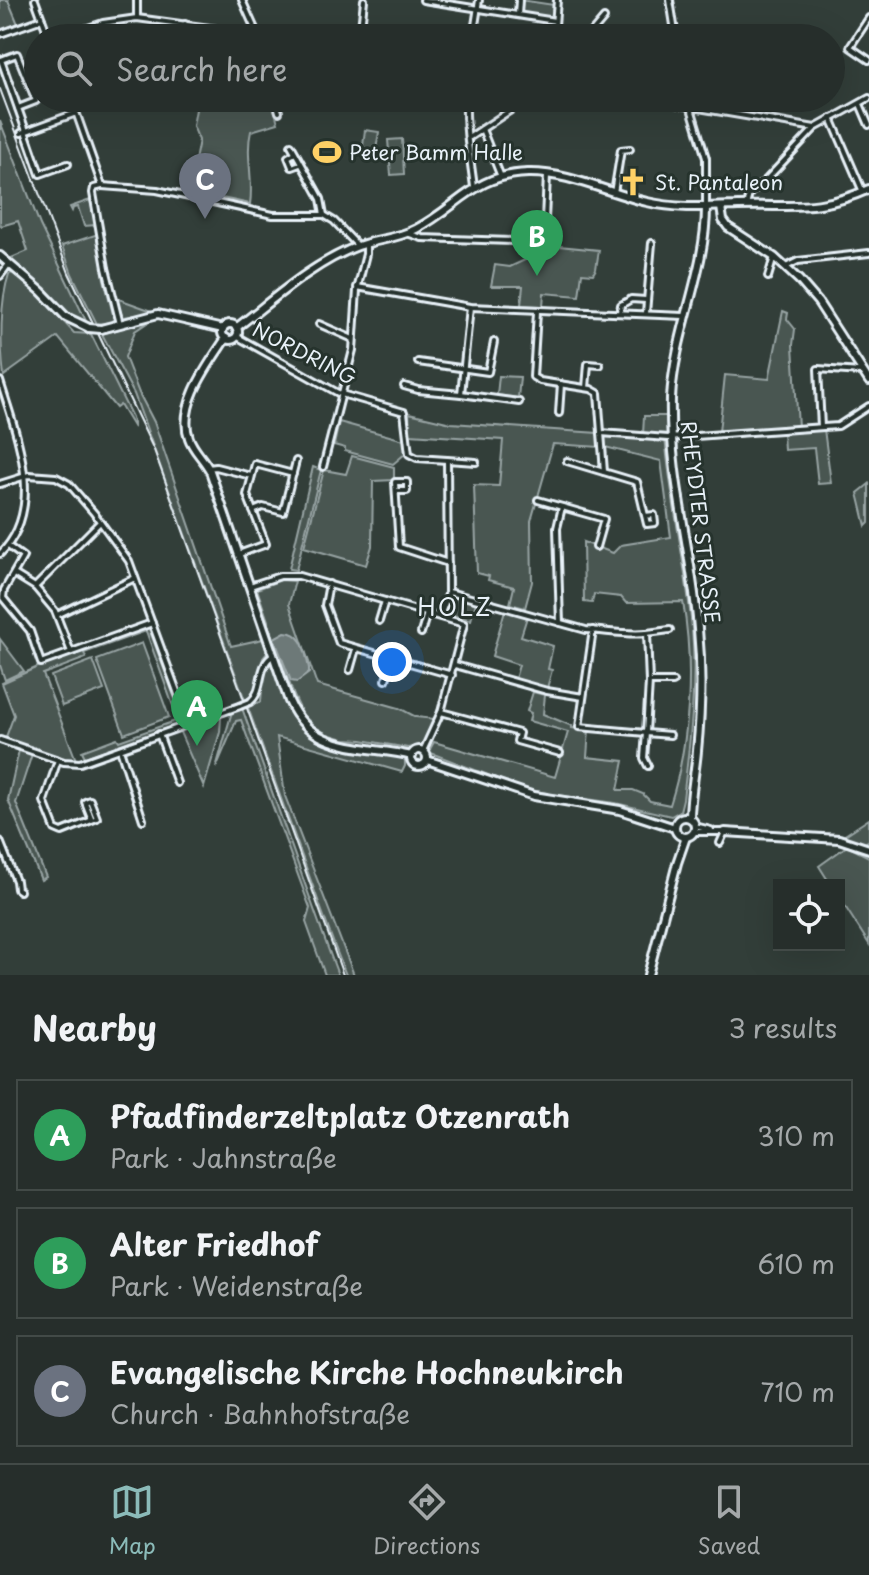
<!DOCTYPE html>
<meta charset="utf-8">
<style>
body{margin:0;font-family:"Playpen Sans",sans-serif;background:#2e3633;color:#f1f3f6}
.controls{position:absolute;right:24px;bottom:24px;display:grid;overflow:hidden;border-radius:0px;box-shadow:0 8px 32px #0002}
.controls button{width:72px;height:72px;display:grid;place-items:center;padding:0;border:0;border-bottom:2px solid #424a47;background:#262e2b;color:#f1f3f6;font:40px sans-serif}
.you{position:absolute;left:392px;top:662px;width:28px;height:28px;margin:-20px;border:6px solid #fff;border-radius:50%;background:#1a73e8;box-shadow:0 0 0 12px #1a73e833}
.badge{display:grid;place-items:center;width:52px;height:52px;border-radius:50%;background:#8bbbb9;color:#fff;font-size:26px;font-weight:700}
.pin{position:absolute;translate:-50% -66px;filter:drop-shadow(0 2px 4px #0008)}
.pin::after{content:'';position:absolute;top:42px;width:28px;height:24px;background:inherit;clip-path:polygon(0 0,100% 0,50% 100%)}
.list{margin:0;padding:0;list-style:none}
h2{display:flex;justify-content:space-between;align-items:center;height:104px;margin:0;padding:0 32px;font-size:34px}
h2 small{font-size:26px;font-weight:400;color:#a4a8a9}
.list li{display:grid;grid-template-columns:52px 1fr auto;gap:24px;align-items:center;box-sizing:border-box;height:112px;margin:0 16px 16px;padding:0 16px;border:2px solid #424a47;border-radius:0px}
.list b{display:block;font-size:30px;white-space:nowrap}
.list p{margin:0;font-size:26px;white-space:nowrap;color:#a4a8a9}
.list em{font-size:26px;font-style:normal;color:#a4a8a9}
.icon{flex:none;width:44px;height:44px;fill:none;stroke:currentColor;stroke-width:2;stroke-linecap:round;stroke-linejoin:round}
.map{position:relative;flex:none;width:869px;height:975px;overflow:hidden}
.search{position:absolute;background:#262e2b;box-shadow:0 8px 32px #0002;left:24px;right:24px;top:24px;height:88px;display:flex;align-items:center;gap:20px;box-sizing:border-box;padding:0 28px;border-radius:44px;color:#a4a8a9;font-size:30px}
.sheet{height:488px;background:#262e2b}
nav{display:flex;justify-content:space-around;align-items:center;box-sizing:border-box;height:112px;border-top:2px solid #424a47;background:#262e2b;font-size:22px;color:#a4a8a9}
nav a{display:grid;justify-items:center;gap:4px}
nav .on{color:#8bbbb9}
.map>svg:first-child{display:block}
</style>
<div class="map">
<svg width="869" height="975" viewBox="0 0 869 975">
<rect width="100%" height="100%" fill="#323e39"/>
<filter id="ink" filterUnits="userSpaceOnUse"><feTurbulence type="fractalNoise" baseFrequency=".0125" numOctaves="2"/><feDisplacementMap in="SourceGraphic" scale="16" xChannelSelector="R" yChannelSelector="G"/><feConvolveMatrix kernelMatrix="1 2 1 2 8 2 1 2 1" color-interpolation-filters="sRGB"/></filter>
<g filter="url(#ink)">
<!-- green -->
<g fill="#495651" stroke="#98a4a4" stroke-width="2">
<path d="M 0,0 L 8,0 L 18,24 L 0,30 Z"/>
<path d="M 520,0 L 554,5 L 553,19 L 520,14 Z"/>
<path d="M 198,98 L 228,98 L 274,108 L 278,123 L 251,131 C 245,155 254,179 250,204 L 189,191 L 199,140 L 193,126 Z"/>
<path d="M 0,121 L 40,225 L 87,323 C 59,314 36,278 9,259 L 28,251 L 18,221 L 1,226 L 0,222 Z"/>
<path d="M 365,130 L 379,132 L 375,155 L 362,153 Z"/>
<path d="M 402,139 L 404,174 L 391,175 L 388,140 Z"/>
<path d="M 90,200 L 96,225 L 84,226 L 78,207 L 73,208 L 72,211 L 70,207 Z"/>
<path d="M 98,234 L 104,279 L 114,318 L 111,322 L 97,324 L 72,274 L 62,246 Z"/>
<path d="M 528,243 L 599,250 L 596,269 L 593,274 L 582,273 L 579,296 L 544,293 L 543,306 L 521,305 L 523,286 L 491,286 L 495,265 L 510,267 L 527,259 Z"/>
<path d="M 13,273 L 41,297 L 74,333 L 91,334 L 132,417 L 134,428 L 120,405 L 116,408 L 58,337 L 4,376 C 0,345 0,301 9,274 Z"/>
<path d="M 116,298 L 155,312 L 124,317 L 120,312 Z"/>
<path d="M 783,311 L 788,313 L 787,319 L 795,329 L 793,345 L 798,427 L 719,432 L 725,375 L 769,379 Z"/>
<path d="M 143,322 L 147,323 L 135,331 L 125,357 L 139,393 L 154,422 L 231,646 L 263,639 L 267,653 L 263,658 L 253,696 L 245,700 L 134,394 L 102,334 Z"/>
<path d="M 499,376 L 520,377 L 518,398 L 497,395 Z"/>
<path d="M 409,413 L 451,423 L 598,433 L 600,447 L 553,444 L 531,521 L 532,582 L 525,608 L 510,604 L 514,587 L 488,580 L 489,576 L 477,573 L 474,485 L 499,486 L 503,440 L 410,434 Z"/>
<path d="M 644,416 L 666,416 L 667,436 L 643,435 Z"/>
<path d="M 339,422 L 404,440 L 406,453 L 393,464 L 345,451 L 345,448 L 334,445 Z"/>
<path d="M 824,429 L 831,483 L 818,484 L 814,448 L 784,450 L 783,432 Z"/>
<path d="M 608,435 L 651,438 L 655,441 L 655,439 L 665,439 L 666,446 C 672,507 686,567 692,628 C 697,685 690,742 683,799 L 680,811 L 671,816 L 615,803 L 551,794 L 522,788 L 431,753 L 430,749 L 434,742 L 555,777 L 568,732 L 529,721 L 531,713 L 527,711 L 533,692 L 545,695 L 543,714 L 572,726 L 572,728 L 589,730 L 587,757 L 624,761 L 618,790 L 633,790 L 643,794 L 650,801 L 670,805 C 690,743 694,666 683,602 L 626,603 L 621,597 L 594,594 L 592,603 L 584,602 L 583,542 L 613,553 L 621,545 L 671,537 L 661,461 L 605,447 L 604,439 Z"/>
<path d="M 352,456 L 394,467 L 394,480 L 373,481 L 372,546 L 366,565 L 304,547 L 324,470 L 346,474 Z"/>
<path d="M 313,467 L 321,470 L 296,570 L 289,569 Z"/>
<path d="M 869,484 L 869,523 L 866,526 L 858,493 Z"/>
<path d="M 281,580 L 295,581 L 289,604 L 317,685 L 399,708 L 416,717 L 435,719 L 425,744 L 408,748 L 362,740 L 344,739 L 327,734 L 314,726 L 303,715 L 294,696 L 257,589 Z"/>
<path d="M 451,595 L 476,602 L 471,620 L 452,615 L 454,607 L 446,605 Z"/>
<path d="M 505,610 L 527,617 L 521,636 L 553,646 L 548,669 L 552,670 L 547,688 L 515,679 L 519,665 L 492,656 Z"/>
<path d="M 148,626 L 183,720 L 182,723 L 85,757 L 82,751 L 117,738 L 119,741 L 178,720 L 146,631 L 84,653 L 86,658 L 43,674 L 76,760 L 62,758 L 10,740 L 6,737 L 14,715 L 2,683 L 40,666 Z"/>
<path d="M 0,639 L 24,671 L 5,680 L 0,665 Z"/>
<path d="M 142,643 L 169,717 L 124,734 L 97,660 Z"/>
<path d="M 93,660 L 104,690 L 62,706 L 51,676 Z"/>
<path d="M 268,663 L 273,664 C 289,712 297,747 356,749 C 373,750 391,750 405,759 L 405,766 L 402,772 L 277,737 L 285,796 L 354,975 L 346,975 L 335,947 L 247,705 L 261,702 L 263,675 Z"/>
<path d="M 242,708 L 329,951 L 338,975 L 325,975 L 306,922 L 310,908 L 241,720 L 236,721 L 216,768 L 231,715 L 235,709 Z"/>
<path d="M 221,718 L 220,732 L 204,787 L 179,730 Z"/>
<path d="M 19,750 L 32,754 L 16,803 L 46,877 L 41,880 L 8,800 Z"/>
<path d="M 869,819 L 869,840 L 864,844 L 842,837 Z"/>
<path d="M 847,846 L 869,857 L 869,944 L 839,897 L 839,885 L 831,885 L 819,866 Z"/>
</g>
<!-- water -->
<path fill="#6d7978" stroke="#9ea9ab" stroke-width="2" d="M 285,632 C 304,633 305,653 309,668 L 309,673 L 297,682 L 291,681 L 274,638 Z"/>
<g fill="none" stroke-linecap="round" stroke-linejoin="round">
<defs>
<g id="street">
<path d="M 35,0 L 49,38"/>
<path d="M 242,0 L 259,38"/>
<path d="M 423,0 L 555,21"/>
<path d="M 670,0 L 676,38"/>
<path d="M 518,15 L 519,0"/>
<path d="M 137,18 L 137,0"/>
<path d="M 869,18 L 850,47 L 869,60"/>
<path d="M 0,34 L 42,19"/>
<path d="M 589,35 L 606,38"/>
<path d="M 58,38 L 103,23 L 137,18 L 282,38"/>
<path d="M 183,38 L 185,24"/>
<path d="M 360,38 L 364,0"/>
<path d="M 473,38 L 479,0"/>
<path d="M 554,38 L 557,0"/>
<path d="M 587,38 L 604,18"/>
<path d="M 1,60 L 17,54 L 36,101 L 18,108"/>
<path d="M 1,60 L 26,131"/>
<path d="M 71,98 L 102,186"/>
<path d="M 275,98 L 279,112"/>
<path d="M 466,98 C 465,129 470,156 474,187"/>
<path d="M 640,98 L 815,128"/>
<path d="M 688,98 L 706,158 L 706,208"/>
<path d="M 860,104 L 869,125"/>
<path d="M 831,118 L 863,192"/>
<path d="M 482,129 L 501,177"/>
<path d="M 25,131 L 40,174 L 68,164"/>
<path d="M 21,133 L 76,113"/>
<path d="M 470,137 L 529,98"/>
<path d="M 291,145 L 321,199 L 324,215"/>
<path d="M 295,153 L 288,157 L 292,167 L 300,164"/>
<path d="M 102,186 L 157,190 L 273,215 L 324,215 L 334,221 L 358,246"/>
<path d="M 102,186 L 94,188 L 93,193 L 106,268 L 120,324"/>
<path d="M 614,193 L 621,150 L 630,149"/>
<path d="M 746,206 L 749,194 L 767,179 L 815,128 L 869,98"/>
<path d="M 407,233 L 422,238 L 544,242 L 547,175"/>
<path d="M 786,267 L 798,261 L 869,253"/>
<path d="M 0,276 L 9,264"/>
<path d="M 768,277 L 774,257"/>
<path d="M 357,287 L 470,307 L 684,316"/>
<path d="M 537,312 L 533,377 L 540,381 L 591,389 L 598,393 L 604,472"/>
<path d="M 620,312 L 621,305 L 631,299 L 646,300"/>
<path d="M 646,313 L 652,243"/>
<path d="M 319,324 L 353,339"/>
<path d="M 236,336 L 338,393 L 404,412 L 409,454 L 417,458 L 447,460"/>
<path d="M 418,362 L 488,372 L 494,342"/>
<path d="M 0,381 C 16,434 47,508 0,554"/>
<path d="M 404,386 L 418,390 L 461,394 L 470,307"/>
<path d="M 586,388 L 588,364 L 600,365"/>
<path d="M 461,394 L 519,402"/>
<path d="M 559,413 L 561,384"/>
<path d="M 821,427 L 818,369 L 861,372"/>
<path d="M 601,433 L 668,438 L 838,426 L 869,406"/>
<path d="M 567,461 L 637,482 L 647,524 L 655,523 L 654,515 L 645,516"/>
<path d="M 323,467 L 353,350 L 357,290 L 366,254 L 366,244"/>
<path d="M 208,468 L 216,467 L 251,476"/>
<path d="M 0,484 L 29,475 L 56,477 L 69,484 L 94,513 L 129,561 L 189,724"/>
<path d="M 396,491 L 407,491 L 407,482 L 395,482 L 399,547 L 448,563"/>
<path d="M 538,500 L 604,519 L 596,547"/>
<path d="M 253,511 L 263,507 L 283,512 L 296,461"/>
<path d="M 8,546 L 23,557 L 4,590 L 3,598 L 30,631 L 41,663 L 152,623"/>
<path d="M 239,554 L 266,544 L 247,495 L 255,464 L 293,474"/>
<path d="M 14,574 L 35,587 L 100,522"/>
<path d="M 329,584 L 325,605 L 339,643 L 452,675"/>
<path d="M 250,586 L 280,576 L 299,576 L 464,624 L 441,712 L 423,751"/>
<path d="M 35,587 L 55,611 L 71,652"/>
<path d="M 448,592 L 447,460 L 476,462"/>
<path d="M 57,615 L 135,578"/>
<path d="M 440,616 L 449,592 L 586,630 C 607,631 626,635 647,633 L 649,682 L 646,733 L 579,727 L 593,630"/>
<path d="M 379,621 L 385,601"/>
<path d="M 560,623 L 557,528 L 562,507"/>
<path d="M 421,633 L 427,613"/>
<path d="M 647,633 L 670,630"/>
<path d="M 455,665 L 547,691 L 583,697"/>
<path d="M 350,670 L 356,649"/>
<path d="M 386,680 L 392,658"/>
<path d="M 649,682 L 673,682"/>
<path d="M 250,702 C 265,690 256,665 274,655"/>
<path d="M 441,712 L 519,733 L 517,741 L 560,753"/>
<path d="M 159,734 L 177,783"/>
<path d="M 0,740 L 64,762 L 80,763 L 240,706"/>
<path d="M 120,749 L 143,820"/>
<path d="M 58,760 L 44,801 L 55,829 L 62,832 L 97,818 L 90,800 L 85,802 L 92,820"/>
<path d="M 648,766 L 644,758 L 646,733 L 670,735"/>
<path d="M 695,826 L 711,830"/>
<path d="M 694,832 L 725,832"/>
<path d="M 0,841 L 16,881 L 17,889 L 20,891"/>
<path d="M 720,843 L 725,832"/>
</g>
<g id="secondary">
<path d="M 721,207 L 723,220 L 728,227 L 774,257 L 799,280 L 818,302 L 869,381"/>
<path d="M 0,256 L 41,291 L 66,317 L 89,328"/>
<circle cx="230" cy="332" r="8"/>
<path d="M 236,328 C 274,299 313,263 358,246 C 377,239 397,239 416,229 C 459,207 473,175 528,173 C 568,172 608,193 647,202 C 677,209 707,207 738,206 C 793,204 815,213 869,189"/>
<path d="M 101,329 L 158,314 L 223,329"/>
<path d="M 226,338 C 209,364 177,405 189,438 C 193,450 204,459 210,471 L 289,701 C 313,755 364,744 412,756"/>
<circle cx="419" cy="758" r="8"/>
<path d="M 427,760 L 534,796 L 620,810 L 675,828"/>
<circle cx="685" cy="827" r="10"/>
<path d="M 690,818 C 690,796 695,774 697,751 C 701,711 702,670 698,629 C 692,552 669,477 671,399 C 674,334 706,270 706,208"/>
<path d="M 725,832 L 839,839 L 869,849"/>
<path d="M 648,975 L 677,863 L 686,837"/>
</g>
</defs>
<!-- street casing -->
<use href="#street" stroke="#e8f1f8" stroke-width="10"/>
<!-- secondary casing -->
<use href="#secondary" stroke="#e8f1f8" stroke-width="12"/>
<!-- street -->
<use href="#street" stroke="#26332d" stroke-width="4"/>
<!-- secondary -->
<use href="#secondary" stroke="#26332d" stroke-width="6"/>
<!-- rail -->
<path stroke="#e8f1f8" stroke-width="2" d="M 0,89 L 69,273 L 154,450 L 343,975"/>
<defs>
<path id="street-bridge" d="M 240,706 L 250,702"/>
<path id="secondary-bridge" d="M 89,328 L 101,329"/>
</defs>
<!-- street-bridge casing -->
<use href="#street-bridge" stroke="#e8f1f8" stroke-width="10" stroke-linecap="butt"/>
<!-- secondary-bridge casing -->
<use href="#secondary-bridge" stroke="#e8f1f8" stroke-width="12" stroke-linecap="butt"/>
<!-- street-bridge -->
<use href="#street-bridge" stroke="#26332d" stroke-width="4"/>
<!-- secondary-bridge -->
<use href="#secondary-bridge" stroke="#26332d" stroke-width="6"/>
</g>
</g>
<!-- icons -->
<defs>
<symbol id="stadium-bare" viewBox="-9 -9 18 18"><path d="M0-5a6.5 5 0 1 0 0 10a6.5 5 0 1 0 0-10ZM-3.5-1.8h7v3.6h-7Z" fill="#ffd166" stroke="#26332d" stroke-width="2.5" paint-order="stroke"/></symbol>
<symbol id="church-bare" viewBox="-9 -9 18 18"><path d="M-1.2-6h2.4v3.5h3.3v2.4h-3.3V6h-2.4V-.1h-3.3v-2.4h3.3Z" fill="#ffd166" stroke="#26332d" stroke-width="2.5" paint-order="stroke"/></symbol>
</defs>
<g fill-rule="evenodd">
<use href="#stadium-bare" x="307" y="132" width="40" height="40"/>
<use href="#church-bare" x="613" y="162" width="40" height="40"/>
</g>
<g text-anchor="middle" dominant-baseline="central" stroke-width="6" stroke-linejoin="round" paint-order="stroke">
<!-- poi labels -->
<g font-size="20" fill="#e8f1f8" stroke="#26332d" text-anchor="start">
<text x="349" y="152">Peter Bamm Halle</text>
<text x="655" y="182">St. Pantaleon</text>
</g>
<!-- street labels -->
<g font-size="20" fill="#e8f1f8" stroke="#26332d">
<text transform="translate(305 353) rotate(27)">NORDRING</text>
<text transform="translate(701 522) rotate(83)">RHEYDTER STRASSE</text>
</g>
<!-- quarter labels -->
<g font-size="24" letter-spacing="2" fill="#e8f1f8" stroke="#26332d">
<text x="455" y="606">HOLZ</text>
</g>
</g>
</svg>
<div class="controls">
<button><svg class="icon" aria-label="locate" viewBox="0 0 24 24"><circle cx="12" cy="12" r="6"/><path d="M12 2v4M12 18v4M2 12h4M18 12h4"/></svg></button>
</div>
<div class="you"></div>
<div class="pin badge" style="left:197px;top:746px;background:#2e9e5b">A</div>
<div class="pin badge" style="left:537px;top:276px;background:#2e9e5b">B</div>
<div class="pin badge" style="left:205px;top:219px;background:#6b7280">C</div>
<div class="search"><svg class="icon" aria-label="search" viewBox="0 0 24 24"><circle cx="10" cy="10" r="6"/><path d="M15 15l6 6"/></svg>Search here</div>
</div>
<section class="sheet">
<h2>Nearby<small>3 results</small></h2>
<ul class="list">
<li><span class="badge" style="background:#2e9e5b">A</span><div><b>Pfadfinderzeltplatz Otzenrath</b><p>Park · Jahnstraße</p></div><em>310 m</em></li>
<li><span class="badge" style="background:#2e9e5b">B</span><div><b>Alter Friedhof</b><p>Park · Weidenstraße</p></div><em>610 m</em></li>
<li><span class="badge" style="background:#6b7280">C</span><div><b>Evangelische Kirche Hochneukirch</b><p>Church · Bahnhofstraße</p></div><em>710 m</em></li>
</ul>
</section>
<nav>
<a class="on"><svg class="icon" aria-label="map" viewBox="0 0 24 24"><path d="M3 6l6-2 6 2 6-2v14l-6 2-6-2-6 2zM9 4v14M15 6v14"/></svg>Map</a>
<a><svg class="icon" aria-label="directions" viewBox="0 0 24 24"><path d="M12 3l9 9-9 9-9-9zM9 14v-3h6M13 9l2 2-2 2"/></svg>Directions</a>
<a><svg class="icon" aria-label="saved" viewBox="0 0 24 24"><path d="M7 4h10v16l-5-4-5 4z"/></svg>Saved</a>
</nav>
